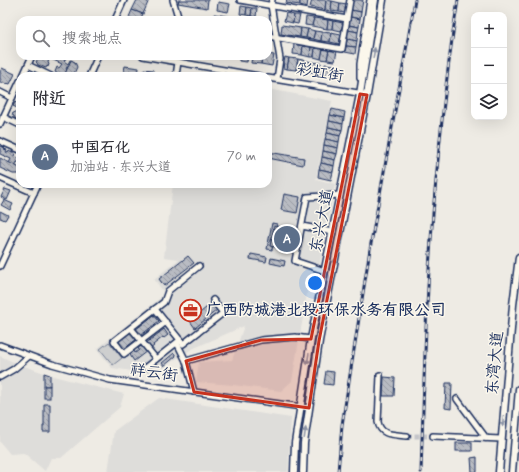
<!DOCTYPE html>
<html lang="zh">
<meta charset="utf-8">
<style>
body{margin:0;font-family:Mynerve,"LXGW WenKai TC",sans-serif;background:#f7f7f7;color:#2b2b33}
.controls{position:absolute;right:12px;top:12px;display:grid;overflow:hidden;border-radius:8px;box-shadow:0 4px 16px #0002}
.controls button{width:36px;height:36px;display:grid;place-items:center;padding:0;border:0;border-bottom:1px solid #e1e1e2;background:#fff;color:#2b2b33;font:20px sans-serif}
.you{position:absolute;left:315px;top:283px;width:14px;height:14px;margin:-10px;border:3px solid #fff;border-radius:50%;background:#1a73e8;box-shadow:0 0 0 6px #1a73e833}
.badge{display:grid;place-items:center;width:26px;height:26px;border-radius:50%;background:#c8321e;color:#fff;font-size:13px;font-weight:700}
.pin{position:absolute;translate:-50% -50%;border:2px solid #fff;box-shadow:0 1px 4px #0006}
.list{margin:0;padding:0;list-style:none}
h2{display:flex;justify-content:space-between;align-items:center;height:52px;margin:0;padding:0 16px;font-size:17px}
h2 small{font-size:13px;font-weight:400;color:#7c7c81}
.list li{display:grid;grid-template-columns:26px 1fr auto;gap:12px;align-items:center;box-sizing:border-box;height:64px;padding:0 16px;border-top:1px solid #e1e1e2}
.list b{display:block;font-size:15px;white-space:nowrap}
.list p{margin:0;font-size:13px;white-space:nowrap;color:#7c7c81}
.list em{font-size:13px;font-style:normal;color:#7c7c81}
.icon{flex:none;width:22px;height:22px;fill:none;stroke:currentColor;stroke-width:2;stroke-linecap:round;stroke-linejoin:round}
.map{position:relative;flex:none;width:519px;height:472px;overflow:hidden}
.search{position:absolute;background:#fff;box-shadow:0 4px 16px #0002;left:16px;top:16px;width:256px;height:44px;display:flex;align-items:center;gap:10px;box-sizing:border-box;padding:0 14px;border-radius:12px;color:#7c7c81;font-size:15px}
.panel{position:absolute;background:#fff;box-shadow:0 4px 16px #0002;left:16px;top:72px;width:256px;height:116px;border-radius:12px}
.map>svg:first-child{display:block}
</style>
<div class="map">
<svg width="519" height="472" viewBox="0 0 519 472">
<defs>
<pattern id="building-back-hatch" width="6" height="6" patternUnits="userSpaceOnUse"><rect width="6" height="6" fill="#b9bcc3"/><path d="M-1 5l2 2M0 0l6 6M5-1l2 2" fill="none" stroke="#9699a2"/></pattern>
</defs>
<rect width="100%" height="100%" fill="#eeebe4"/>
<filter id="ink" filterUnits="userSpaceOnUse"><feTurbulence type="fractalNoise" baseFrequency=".025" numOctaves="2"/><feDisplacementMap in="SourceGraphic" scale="8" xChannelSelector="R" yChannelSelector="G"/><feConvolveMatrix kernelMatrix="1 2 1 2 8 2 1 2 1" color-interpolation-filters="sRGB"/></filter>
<g filter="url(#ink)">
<!-- built -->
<g fill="#deddda">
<path d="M 268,89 L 332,101 L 316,179 L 335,184 L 317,277 L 310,276 L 292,381 L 281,391 L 233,385 L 196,382 L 199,362 L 232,360 L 244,326 L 192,349 L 152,374 L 112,368 L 97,349 L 165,294 L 154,279 L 179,259 L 164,257 L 173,184 L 268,184 Z"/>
<path d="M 0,356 L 18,364 L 53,376 L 124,394 L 120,407 L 61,458 L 51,458 L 45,471 L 24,453 L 10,454 L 0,442 Z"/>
<path d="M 159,398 L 291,418 L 288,472 L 108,472 L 114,431 Z"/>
</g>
<!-- green -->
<path fill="#cecfcf" stroke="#747f96" d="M 109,342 L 122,358 L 113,365 L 100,349 Z"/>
<!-- building -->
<g fill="url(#building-back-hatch)" stroke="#1b2f5e">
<path d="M 137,0 L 149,0 L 143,14 L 132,10 Z"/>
<path d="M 179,0 L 208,0 L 207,8 L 178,3 Z"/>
<path d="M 287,0 L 300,0 L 300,5 L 286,3 Z"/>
<path d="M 300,0 L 308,0 L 307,7 L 300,5 Z"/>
<path d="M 312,0 L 326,0 L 325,10 L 310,7 Z"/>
<path d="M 326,0 L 332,1 L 331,11 L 325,10 Z"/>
<path d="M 353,0 L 363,0 L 361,12 L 351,10 Z"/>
<path d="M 332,1 L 340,3 L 339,12 L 331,11 Z"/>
<path d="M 218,2 L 230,4 L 228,12 L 217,10 Z"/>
<path d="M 340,3 L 347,4 L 345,13 L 339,12 Z"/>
<path d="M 241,6 L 247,7 L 246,15 L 240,14 Z"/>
<path d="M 247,7 L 252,8 L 251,16 L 246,15 Z"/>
<path d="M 252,8 L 257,8 L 256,17 L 251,16 Z"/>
<path d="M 132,10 L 143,14 L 140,20 L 135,20 L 129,17 Z"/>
<path d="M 351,10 L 361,12 L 360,19 L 350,17 Z"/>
<path d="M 286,13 L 294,15 L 293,23 L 284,21 Z"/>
<path d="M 214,14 L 233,17 L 233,20 L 213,20 Z"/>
<path d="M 294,15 L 300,15 L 298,24 L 293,23 Z"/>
<path d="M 306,17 L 314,18 L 312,26 L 305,25 Z"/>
<path d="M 350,17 L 360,19 L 359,27 L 349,25 Z"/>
<path d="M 314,18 L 328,20 L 327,29 L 312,26 Z"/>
<path d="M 328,20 L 333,21 L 332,29 L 327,29 Z"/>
<path d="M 333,21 L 343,23 L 341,31 L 332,29 Z"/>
<path d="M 282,25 L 301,28 L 300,37 L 281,34 Z"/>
<path d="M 349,25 L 359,27 L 358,32 L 348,30 Z"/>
<path d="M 301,28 L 308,29 L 306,38 L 300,37 Z"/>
<path d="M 308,29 L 315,31 L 313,39 L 306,38 Z"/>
<path d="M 348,30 L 358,32 L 357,41 L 347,39 Z"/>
<path d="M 315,31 L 322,32 L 321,41 L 313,39 Z"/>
<path d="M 322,32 L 331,33 L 330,42 L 321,41 Z"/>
<path d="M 331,33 L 341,35 L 339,44 L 330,42 Z"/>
<path d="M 347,39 L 357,41 L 356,47 L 346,46 Z"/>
<path d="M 294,44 L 303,46 L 302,55 L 293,54 Z"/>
<path d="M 303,46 L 311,47 L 310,57 L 302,55 Z"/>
<path d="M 346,46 L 356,47 L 355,54 L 345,52 Z"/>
<path d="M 311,47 L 315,48 L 314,57 L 310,57 Z"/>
<path d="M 315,48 L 323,49 L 321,59 L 314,57 Z"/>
<path d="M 323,49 L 329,50 L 327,60 L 321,59 Z"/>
<path d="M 329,50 L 337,51 L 335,61 L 327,60 Z"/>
<path d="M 268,54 L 274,55 L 272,66 L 261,64 L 262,56 L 268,56 Z"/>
<path d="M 43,56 L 57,56 L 56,57 L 58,58 L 59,56 L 62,58 L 63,56 L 66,58 L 64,61 L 68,64 L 70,60 L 73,61 L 73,63 L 75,64 L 74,66 L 75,66 L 74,70 L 67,67 L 66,69 L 67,70 L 66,71 L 68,72 L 67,76 L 61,76 L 55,72 L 57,67 L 59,68 L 62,64 L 49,58 L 48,63 L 49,64 L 48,67 L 47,66 L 46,68 L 38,65 L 37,63 L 36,62 L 37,60 L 38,60 L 39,59 L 40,59 Z"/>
<path d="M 239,56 L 248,56 L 247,62 L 239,61 Z"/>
<path d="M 252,56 L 262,56 L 261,64 L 251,63 Z"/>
<path d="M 285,57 L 289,58 L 287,69 L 283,68 Z"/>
<path d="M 289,58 L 298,59 L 296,70 L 287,69 Z"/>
<path d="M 298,59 L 312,62 L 310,72 L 296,70 Z"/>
<path d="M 71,60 L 75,62 L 77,67 L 73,76 L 64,76 Z"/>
<path d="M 312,62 L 321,63 L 320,74 L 310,72 Z"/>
<path d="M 325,64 L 334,65 L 332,76 L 323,74 Z"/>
<path d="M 125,66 L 139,68 L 138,76 L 123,76 Z"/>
<path d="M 2,68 L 15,74 L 10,84 L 7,83 L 6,84 L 0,82 L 0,72 Z"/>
<path d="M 144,69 L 153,70 L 152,76 L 142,76 Z"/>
<path d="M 17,101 L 19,102 L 20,101 L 20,121 L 14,118 L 14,116 L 12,115 L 13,113 L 14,113 L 15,112 L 17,112 L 19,109 L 13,106 L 15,102 L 16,103 Z"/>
<path d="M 332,109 L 345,112 L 344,118 L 330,115 Z"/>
<path d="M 330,115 L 344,118 L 343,124 L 329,121 Z"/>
<path d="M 329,121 L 343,124 L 342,130 L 328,127 Z"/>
<path d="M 328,127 L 342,130 L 340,136 L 327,133 Z"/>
<path d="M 327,133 L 340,136 L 339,142 L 325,139 Z"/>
<path d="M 325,139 L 339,142 L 338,148 L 324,145 Z"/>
<path d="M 324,145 L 338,148 L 337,154 L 323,151 Z"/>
<path d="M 1,146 L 5,148 L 4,149 L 7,150 L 6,152 L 8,153 L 9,151 L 12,153 L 12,151 L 15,153 L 14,156 L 18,158 L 20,155 L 20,163 L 17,162 L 16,164 L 16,166 L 17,167 L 17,169 L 18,169 L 17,172 L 15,171 L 12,172 L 5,167 L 7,162 L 9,163 L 11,159 L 0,154 L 0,148 Z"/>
<path d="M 323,151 L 337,154 L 335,160 L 322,157 Z"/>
<path d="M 268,152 L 304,158 L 303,165 L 268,158 Z"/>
<path d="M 322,157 L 335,160 L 334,166 L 321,163 Z"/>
<path d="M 0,158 L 20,168 L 20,174 L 13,174 L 0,168 Z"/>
<path d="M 321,163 L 334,166 L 333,172 L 319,169 Z"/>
<path d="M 319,169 L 333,172 L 331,180 L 318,177 Z"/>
<path d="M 5,189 L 11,191 L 7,200 L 1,197 Z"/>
<path d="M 284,194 L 300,197 L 297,213 L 281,210 Z"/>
<path d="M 4,200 L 13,204 L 10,210 L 1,205 Z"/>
<path d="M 0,211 L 8,215 L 5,220 L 0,218 Z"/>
<path d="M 272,223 L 277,224 L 272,250 L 267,249 Z"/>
<path d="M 274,226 L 303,232 L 299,252 L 270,246 Z"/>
<path d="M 251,254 L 267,257 L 266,262 L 250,259 Z"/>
<path d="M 188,256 L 194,263 L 164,286 L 159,279 Z"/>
<path d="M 271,258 L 285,261 L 284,266 L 270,263 Z"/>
<path d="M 212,303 L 217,310 L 195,328 L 190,321 Z"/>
<path d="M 154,315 L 159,321 L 140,336 L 135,330 Z"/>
<path d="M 164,329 L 168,335 L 164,338 L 163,337 L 153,345 L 154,346 L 150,349 L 145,344 Z"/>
<path d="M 130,331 L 137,339 L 124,349 L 117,341 Z"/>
<path d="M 143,345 L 147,351 L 134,361 L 130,355 L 134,351 L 135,353 L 139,350 L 138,348 Z"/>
<path d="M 174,353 L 176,356 L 164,366 L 162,363 Z"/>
<path d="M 326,371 L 334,372 L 333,385 L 324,384 Z"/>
<path d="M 44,373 L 50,375 L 50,386 L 44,386 Z"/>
<path d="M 384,377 L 395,378 L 394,396 L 383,396 Z"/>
<path d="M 446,383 L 452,383 L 451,409 L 445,408 Z"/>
<rect x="44" y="386" width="6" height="12"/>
<path d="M 44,404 L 50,404 L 50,432 L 43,432 L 43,426 L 44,426 Z"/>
<rect x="456" y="443" width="16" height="8"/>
<path d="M 477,457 L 477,472 L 472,472 L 471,458 Z"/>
</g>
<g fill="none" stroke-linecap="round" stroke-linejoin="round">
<!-- minor-tunnel -->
<path stroke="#c4c5c9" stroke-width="5" stroke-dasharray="5 2.5" stroke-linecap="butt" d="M 407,436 L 433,436"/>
<defs>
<g id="minor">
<path d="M 173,0 L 179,20"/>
<path d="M 240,0 L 347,19"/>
<path d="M 272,0 L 271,5 L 280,59 L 277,79"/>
<path d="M 115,20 L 124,0"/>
<path d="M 268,36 L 342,49 L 350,0"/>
<path d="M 143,56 L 259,76"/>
<path d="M 28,65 L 51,76"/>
<path d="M 23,76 L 32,56"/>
<path d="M 89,76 L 98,56"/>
<path d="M 176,76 L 178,62"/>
<path d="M 268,78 L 364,94"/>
<path d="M 360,78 L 360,64 L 370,0"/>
<path d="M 0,92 L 12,98"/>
<path d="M 3,117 L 20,125"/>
<path d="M 0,124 L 20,81"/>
<path d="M 0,141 L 20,150"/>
<path d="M 0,178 L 34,193"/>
<path d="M 302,226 L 333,232"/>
<path d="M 0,266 L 38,184"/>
<path d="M 325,271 L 295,261 L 307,197 L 340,195"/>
<path d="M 155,309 L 164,302 L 168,291 L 199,266"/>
<path d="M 131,328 L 156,359"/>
<path d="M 180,340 L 183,344 L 223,313 L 213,300"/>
<path d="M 177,343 L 186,361"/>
<path d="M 0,345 L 52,364 L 110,380 L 309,408"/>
<path d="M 146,367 L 180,340 L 155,309 L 114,341 L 124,354 L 166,322"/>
<path d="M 380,375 L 378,422 C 381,437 395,434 407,436"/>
<path d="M 0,377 L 14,369 L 29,356"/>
<path d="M 194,392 L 186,361 L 261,340 L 295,337 L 311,339"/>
<path d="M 457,399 L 486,438"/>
<path d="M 433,436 L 501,439"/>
</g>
<g id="major">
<path d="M 294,472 L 295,443 L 311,339 L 360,94 L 375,0"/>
<path d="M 303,472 L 304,443 L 319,341 L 367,95 L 383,0"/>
<path d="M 499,472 L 513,305 L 519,257"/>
<path d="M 512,472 L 519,389"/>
</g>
</defs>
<!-- minor casing -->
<use href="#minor" stroke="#1b2f5e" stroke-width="8"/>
<!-- major casing -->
<use href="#major" stroke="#1b2f5e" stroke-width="9"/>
<!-- minor -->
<use href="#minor" stroke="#fbf7ec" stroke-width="5"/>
<!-- major -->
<use href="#major" stroke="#fbf7ec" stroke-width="6"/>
<defs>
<g id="rail">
<path d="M 338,472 L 342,425 L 370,249 L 415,0"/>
<path d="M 421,472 C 424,382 426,292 434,202 C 440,134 447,67 458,0"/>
</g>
</defs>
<!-- rail casing -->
<use href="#rail" stroke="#1b2f5e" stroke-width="3"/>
<!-- rail -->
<use href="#rail" stroke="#fbf7ec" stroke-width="1.5" stroke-dasharray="4.5" stroke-linecap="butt"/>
</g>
<!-- one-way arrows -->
<defs><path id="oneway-solid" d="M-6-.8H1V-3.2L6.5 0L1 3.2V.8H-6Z"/></defs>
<g fill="#8b93a5">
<use href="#oneway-solid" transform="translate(374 53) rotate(-81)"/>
<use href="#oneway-solid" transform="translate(358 108) rotate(101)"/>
<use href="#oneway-solid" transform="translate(334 264) rotate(-79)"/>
<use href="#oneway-solid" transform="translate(308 359) rotate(99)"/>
<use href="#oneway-solid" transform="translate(503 421) rotate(95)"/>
<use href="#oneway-solid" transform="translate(305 433) rotate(-82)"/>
</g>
</g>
<!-- marked area -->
<path fill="#c8321e" fill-opacity="0.2" stroke="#c8321e" stroke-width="3" stroke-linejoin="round" d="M 360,94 L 367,95 L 319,341 L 309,408 L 194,392 L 186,361 L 261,340 L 311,339 Z"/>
<!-- icons -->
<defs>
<symbol id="office-ring" viewBox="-11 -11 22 22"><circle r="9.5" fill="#fbf7ec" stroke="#c8321e" stroke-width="1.5"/><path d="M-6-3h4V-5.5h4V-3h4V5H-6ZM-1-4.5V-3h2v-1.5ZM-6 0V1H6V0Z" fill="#c8321e"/></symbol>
</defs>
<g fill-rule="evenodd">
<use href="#office-ring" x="178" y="298" width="25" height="25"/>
</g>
<g text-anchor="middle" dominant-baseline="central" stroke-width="3" stroke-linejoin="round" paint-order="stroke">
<!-- street labels -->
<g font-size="16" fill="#1b2f5e" stroke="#fbf7ec">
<text transform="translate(320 73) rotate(10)">彩虹街</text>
<text transform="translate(322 221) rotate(-79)">东兴大道</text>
<text transform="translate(495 363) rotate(-85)">东湾大道</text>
<text transform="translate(154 373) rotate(8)">祥云街</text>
</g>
<!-- poi labels -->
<g font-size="16" font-weight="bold" fill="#1b2f5e" stroke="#fbf7ec" text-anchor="start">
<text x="206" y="310">广西防城港北投环保水务有限公司</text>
</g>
</g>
</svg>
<div class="controls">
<button>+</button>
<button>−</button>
<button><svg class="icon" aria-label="layers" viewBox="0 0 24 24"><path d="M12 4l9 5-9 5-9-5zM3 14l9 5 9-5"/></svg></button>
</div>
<div class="you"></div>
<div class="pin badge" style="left:287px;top:239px;background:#5c6f8a">A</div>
<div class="search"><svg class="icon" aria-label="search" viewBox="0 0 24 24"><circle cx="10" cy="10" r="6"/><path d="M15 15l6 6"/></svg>搜索地点</div>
<section class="panel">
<h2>附近<small></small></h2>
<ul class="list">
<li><span class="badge" style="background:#5c6f8a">A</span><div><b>中国石化</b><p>加油站 · 东兴大道</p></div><em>70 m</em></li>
</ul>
</section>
</div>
